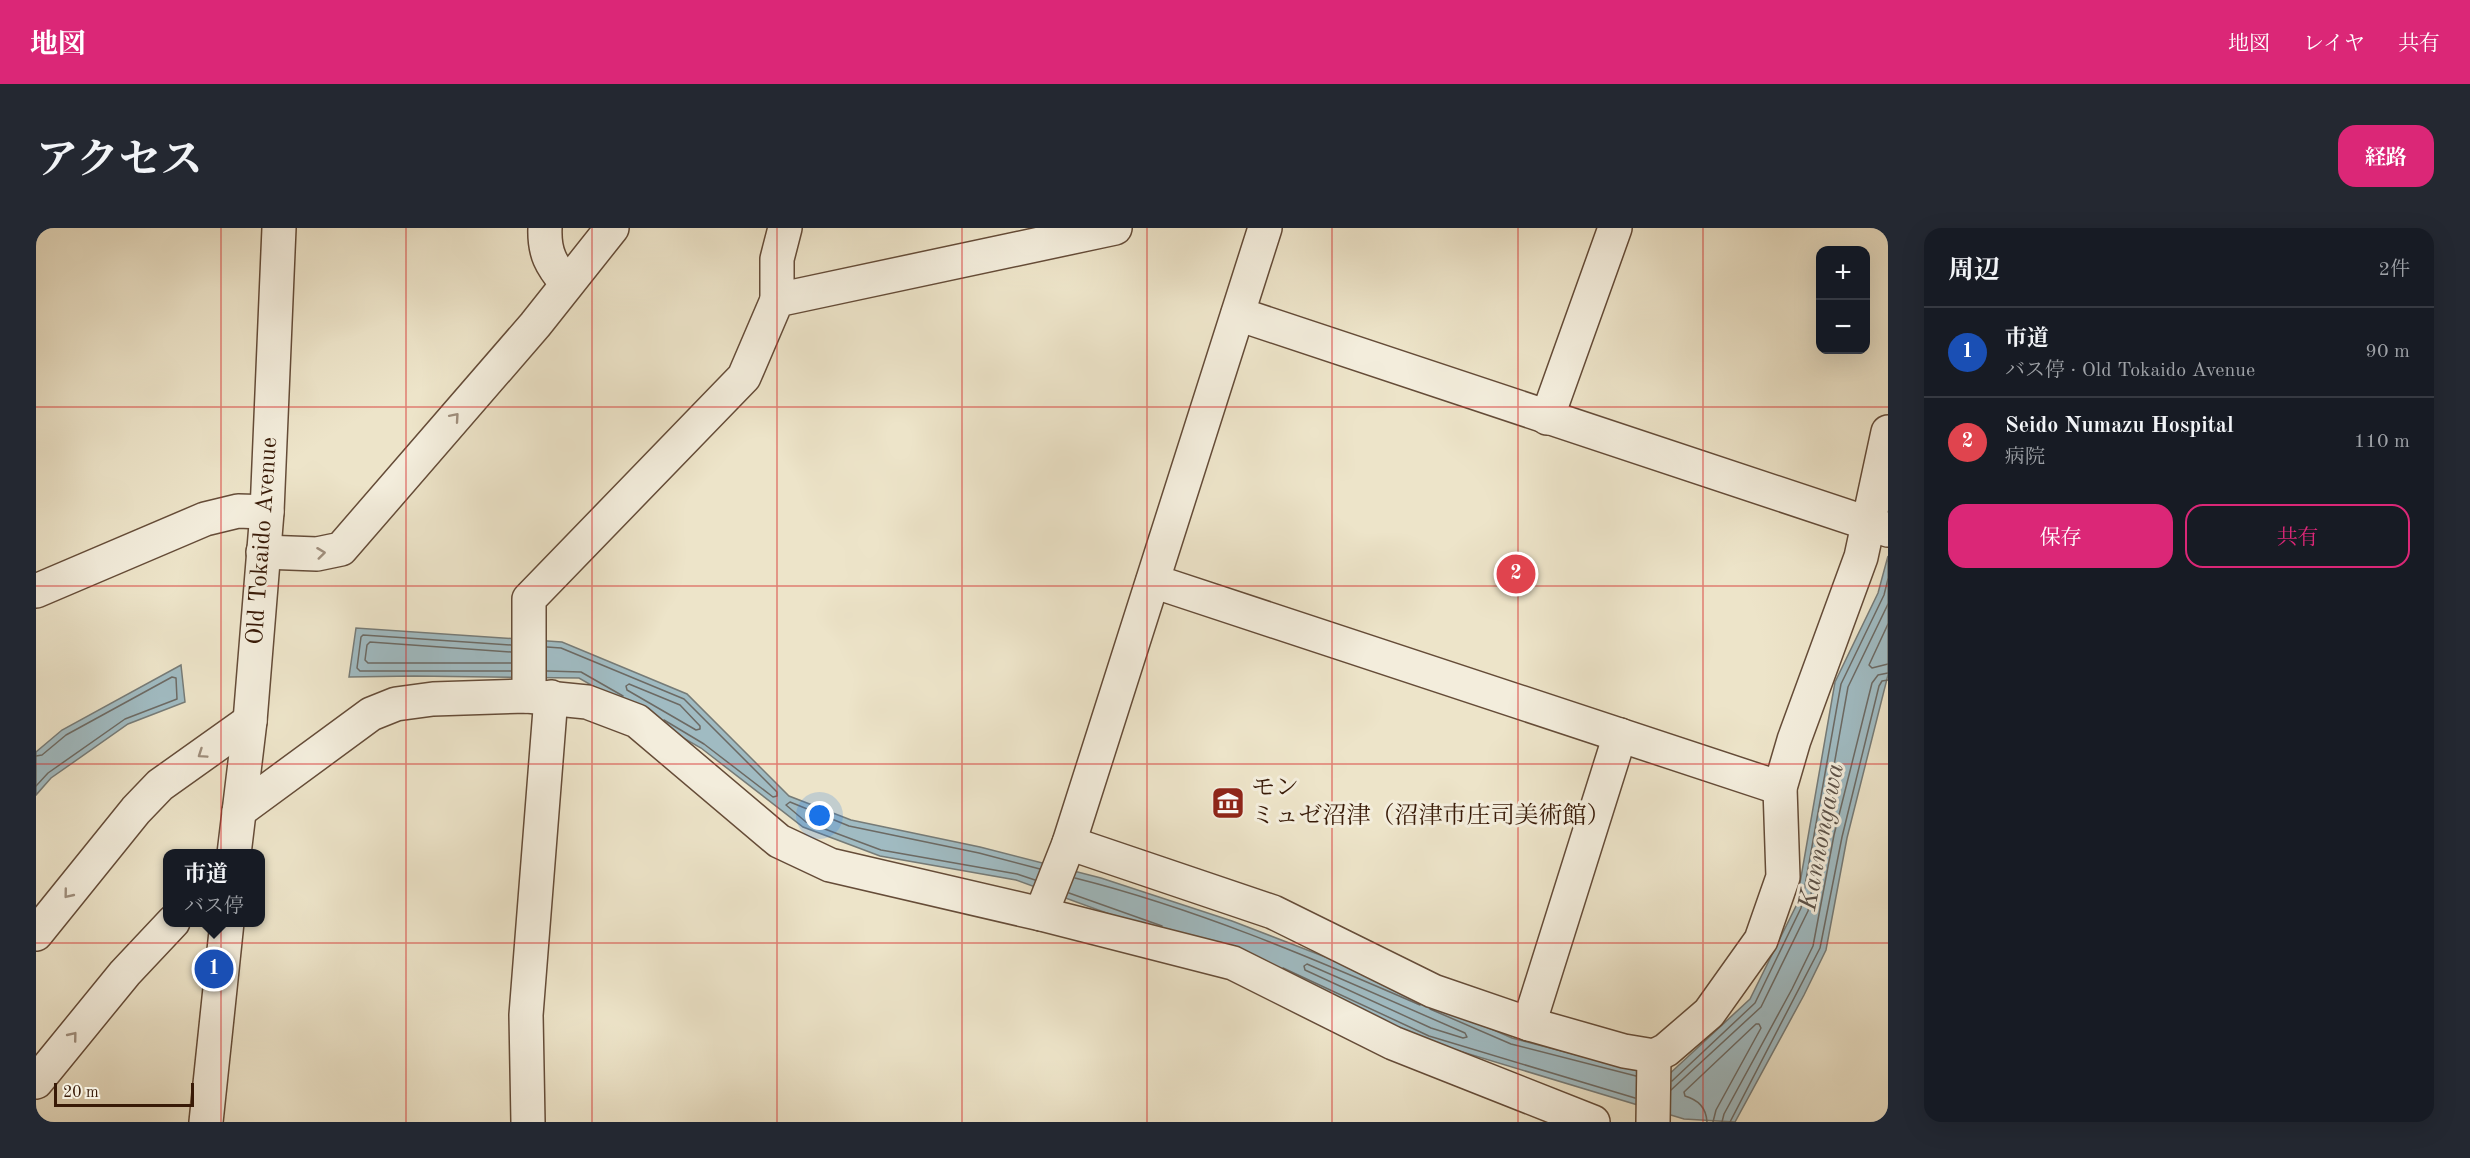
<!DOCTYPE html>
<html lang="ja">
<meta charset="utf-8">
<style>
body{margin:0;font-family:"Old Standard TT","Noto Serif JP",serif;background:#242831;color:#f1f3f6}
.controls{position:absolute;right:18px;top:18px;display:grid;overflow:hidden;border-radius:12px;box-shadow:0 6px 24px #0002}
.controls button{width:54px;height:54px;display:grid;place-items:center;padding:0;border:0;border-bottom:2px solid #363941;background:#171b24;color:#f1f3f6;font:30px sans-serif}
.scale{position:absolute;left:18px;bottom:15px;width:140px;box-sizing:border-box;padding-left:6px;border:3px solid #381a07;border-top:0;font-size:16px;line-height:21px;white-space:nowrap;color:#381a07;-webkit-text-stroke:4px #f3eddc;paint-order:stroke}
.you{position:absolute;left:784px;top:588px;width:21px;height:21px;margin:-15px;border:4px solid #fff;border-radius:50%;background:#1a73e8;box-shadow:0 0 0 9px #1a73e833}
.badge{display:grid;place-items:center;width:39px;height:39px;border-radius:50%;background:#db2777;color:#fff;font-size:20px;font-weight:700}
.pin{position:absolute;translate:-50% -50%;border:3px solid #fff;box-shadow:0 2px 6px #0006}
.popup{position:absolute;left:127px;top:621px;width:102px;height:78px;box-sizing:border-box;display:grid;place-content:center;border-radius:12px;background:#171b24;filter:drop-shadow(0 2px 4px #0005);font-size:20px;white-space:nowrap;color:#9ea1a6}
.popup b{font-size:22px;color:#f1f3f6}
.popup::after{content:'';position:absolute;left:50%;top:100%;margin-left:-12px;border:12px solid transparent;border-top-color:#171b24}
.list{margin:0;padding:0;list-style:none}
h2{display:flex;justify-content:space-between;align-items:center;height:78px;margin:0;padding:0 24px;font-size:26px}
h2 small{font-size:20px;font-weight:400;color:#9ea1a6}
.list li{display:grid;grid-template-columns:39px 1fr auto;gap:18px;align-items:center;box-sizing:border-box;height:90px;padding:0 24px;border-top:2px solid #363941}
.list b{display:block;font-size:22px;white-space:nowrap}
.list p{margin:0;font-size:20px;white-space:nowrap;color:#9ea1a6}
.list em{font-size:20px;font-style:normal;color:#9ea1a6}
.actions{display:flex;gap:12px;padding:18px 24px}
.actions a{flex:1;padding:14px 0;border:2px solid #db2777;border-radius:18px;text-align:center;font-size:21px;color:#db2777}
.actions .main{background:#db2777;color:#fff}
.map{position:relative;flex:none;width:1852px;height:894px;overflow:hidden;border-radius:18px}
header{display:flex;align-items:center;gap:36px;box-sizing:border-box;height:84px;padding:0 30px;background:#db2777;color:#fff}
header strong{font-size:28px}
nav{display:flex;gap:33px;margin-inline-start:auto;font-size:21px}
.intro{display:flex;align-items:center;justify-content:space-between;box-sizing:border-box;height:144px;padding:0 36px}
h1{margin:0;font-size:42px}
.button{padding:15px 27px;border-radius:18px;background:#db2777;color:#fff;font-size:21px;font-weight:700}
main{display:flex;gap:36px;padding:0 36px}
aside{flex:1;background:#171b24;border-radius:18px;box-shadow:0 6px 24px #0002}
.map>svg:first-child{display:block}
</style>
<header>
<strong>地図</strong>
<nav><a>地図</a><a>レイヤ</a><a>共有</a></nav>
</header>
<div class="intro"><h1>アクセス</h1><a class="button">経路</a></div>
<main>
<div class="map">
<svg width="1852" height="894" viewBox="0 0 1852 894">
<rect width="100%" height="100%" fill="#ede4c9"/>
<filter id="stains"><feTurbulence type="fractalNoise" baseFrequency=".00333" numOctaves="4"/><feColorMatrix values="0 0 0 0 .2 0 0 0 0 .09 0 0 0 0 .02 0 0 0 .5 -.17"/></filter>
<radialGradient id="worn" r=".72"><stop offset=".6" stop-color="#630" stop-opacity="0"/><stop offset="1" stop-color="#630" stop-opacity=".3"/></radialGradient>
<!-- water -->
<g fill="#a0bbc2" stroke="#767b77" stroke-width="1.5">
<path d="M 1852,328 L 1852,447 L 1811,610 L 1790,722 L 1768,767 L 1699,894 L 1648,891 L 1390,813 L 1109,699 L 980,652 L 844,628 L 767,599 L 665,520 L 543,450 L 378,448 L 313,449 L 320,400 L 526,414 L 651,466 L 753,568 L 815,592 L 944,619 L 1065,650 L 1196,693 L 1292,730 L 1476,810 L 1629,850 L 1714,771 L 1760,678 L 1799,454 L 1842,365 Z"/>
<path d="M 145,437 L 149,474 L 92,496 L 15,550 L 0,567 L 0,524 L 26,502 Z"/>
</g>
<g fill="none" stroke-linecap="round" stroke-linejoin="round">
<!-- shore -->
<g stroke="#6c6a64" stroke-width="1.5">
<path d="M 1852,396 L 1833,437 L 1836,440 L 1852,436"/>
<path d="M 475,417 L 327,407 L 325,409 L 321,440 L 324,443 L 475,443"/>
<path d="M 511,419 L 525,420 L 648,471 L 741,564 L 741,568 L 737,569 L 668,516 L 628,492"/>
<path d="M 475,424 L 334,414 L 331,417 L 329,432 L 332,435 L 475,435"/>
<path d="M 511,443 L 545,444 L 587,468"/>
<path d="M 593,456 L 644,477 L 664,498 L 664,501 L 660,502 L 591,462 L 590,458 Z"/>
<path d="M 0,528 L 6,527 L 30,507 L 136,449 L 140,450 L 141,471 L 89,491 L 12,545 L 0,558"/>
<path d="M 1039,650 C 1158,680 1272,728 1384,777"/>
<path d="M 999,652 L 981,646 L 845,622 L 770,594 L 750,577 L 754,574 L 813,598 L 943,625 L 1004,641"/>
<path d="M 1033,665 L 1126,698"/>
<path d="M 1271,736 L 1429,805 L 1431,809 L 1427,810 L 1395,800 L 1269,742 L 1268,738 Z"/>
<path d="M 1247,740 L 1393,808 L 1599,870"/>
<path d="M 1394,781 L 1475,816 L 1600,848"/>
<path d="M 1636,853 L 1719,775 L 1765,680 L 1805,456 L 1848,367 L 1852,351"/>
<path d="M 1635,862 L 1725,779 L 1772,683 L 1812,459 L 1852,376"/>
<path d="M 1671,894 C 1670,879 1662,872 1649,868 L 1648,864 L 1720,796 L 1723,796 L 1725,800 L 1680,882 L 1677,894"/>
<path d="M 1686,894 L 1688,886 L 1756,761 L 1777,718 L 1798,607 L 1836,455 L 1842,447 L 1852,445"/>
<path d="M 1694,894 L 1784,720 L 1806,609 L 1843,458 L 1846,453 L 1852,452"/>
</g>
<defs>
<g id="minor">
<path d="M 509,0 C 508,25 515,37 531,56"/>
<path d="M 741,72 L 741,31 L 749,0"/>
<path d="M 1202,86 L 1852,302"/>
<path d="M 1511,190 L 1579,0"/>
<path d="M 227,324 L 281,326 L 305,321 L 499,97 L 576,0"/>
<path d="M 1117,353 L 1744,560"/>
<path d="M 0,363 L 169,291 L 202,283 L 231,284"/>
<path d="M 491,468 L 493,455 L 493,371 L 708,149 L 741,72 L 1079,0"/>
<path d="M 203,583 L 335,486 L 360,476 L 397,471 L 491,468 L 551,474 L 601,493 L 743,613 L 794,637 L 1005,686 L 1197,735 L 1357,815 L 1557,894"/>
<path d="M 1033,615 L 1237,684 L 1397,763 L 1493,796 L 1588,823 L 1618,828 L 1630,822 L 1673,785 L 1725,712 L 1747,649 L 1744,560 L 1758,512 L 1825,329 L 1852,204"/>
<path d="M 198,626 L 214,493 L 231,284 L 243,0"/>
<path d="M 1005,686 L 1033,615 L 1229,0"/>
<path d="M 0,706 L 100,582 L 124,557 L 214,493"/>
<path d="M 1493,796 L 1584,507"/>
<path d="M 0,854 L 89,745 L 137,694"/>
<path d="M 170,894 L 191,694"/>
<path d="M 492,894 L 490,787 L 515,469"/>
<path d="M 1617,894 L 1618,828"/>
</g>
</defs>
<!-- minor casing -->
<use href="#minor" stroke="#654c38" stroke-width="36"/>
<!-- minor -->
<use href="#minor" stroke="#f3eddc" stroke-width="33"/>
</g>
<!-- one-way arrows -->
<defs><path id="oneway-chevron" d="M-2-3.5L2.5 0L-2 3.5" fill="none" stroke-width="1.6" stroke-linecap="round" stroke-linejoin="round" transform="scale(1.5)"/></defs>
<g stroke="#9f8e7c">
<use href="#oneway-chevron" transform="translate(419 189) rotate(-49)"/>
<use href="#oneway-chevron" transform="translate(285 325) rotate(-7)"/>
<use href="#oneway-chevron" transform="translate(166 526) rotate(146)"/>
<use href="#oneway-chevron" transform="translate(32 666) rotate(129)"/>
<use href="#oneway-chevron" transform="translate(37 808) rotate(-51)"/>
</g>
<!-- grid -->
<path fill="none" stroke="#d62828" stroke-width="1.5" stroke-opacity="0.55" d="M 185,0 L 185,894M 370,0 L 370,894M 556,0 L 556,894M 741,0 L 741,894M 926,0 L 926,894M 1111,0 L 1111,894M 1296,0 L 1296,894M 1482,0 L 1482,894M 1667,0 L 1667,894M 0,179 L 1852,179M 0,358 L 1852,358M 0,536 L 1852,536M 0,715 L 1852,715"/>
<!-- icons -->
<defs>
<symbol id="museum-square" viewBox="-11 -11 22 22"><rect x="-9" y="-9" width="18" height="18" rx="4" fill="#8f2418" stroke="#f3eddc"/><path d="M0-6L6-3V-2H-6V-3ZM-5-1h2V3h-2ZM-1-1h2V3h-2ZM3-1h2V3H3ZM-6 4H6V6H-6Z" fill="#fff"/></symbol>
</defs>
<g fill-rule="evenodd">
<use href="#museum-square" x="1173" y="556" width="38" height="38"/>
</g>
<g text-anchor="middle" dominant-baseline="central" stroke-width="6" stroke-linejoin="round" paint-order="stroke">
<!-- street labels -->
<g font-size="24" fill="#381a07" stroke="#f3eddc">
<text transform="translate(227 313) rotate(-86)">Old Tokaido Avenue</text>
</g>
<!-- poi labels -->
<g font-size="24" fill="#381a07" stroke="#f3eddc" text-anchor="start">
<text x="1215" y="561">モン<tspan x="1215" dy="28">ミュゼ沼津（沼津市庄司美術館）</tspan></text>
</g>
<!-- water labels -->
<g font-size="26" font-style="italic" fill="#5c5248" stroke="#f3eddc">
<text transform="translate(1786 609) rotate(-79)">Kannongawa</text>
</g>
</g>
<rect width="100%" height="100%" filter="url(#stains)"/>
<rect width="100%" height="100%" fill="url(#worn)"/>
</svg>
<div class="controls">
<button>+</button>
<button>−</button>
</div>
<div class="scale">20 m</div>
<div class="you"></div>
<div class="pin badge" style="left:178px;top:741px;background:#1a4fb4">1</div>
<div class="popup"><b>市道</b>バス停</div>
<div class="pin badge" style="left:1480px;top:346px;background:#e0444e">2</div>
</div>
<aside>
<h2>周辺<small>2件</small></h2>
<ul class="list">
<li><span class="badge" style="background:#1a4fb4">1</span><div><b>市道</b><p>バス停 · Old Tokaido Avenue</p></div><em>90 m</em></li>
<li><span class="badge" style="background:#e0444e">2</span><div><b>Seido Numazu Hospital</b><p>病院</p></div><em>110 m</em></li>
</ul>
<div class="actions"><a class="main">保存</a><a>共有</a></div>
</aside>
</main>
